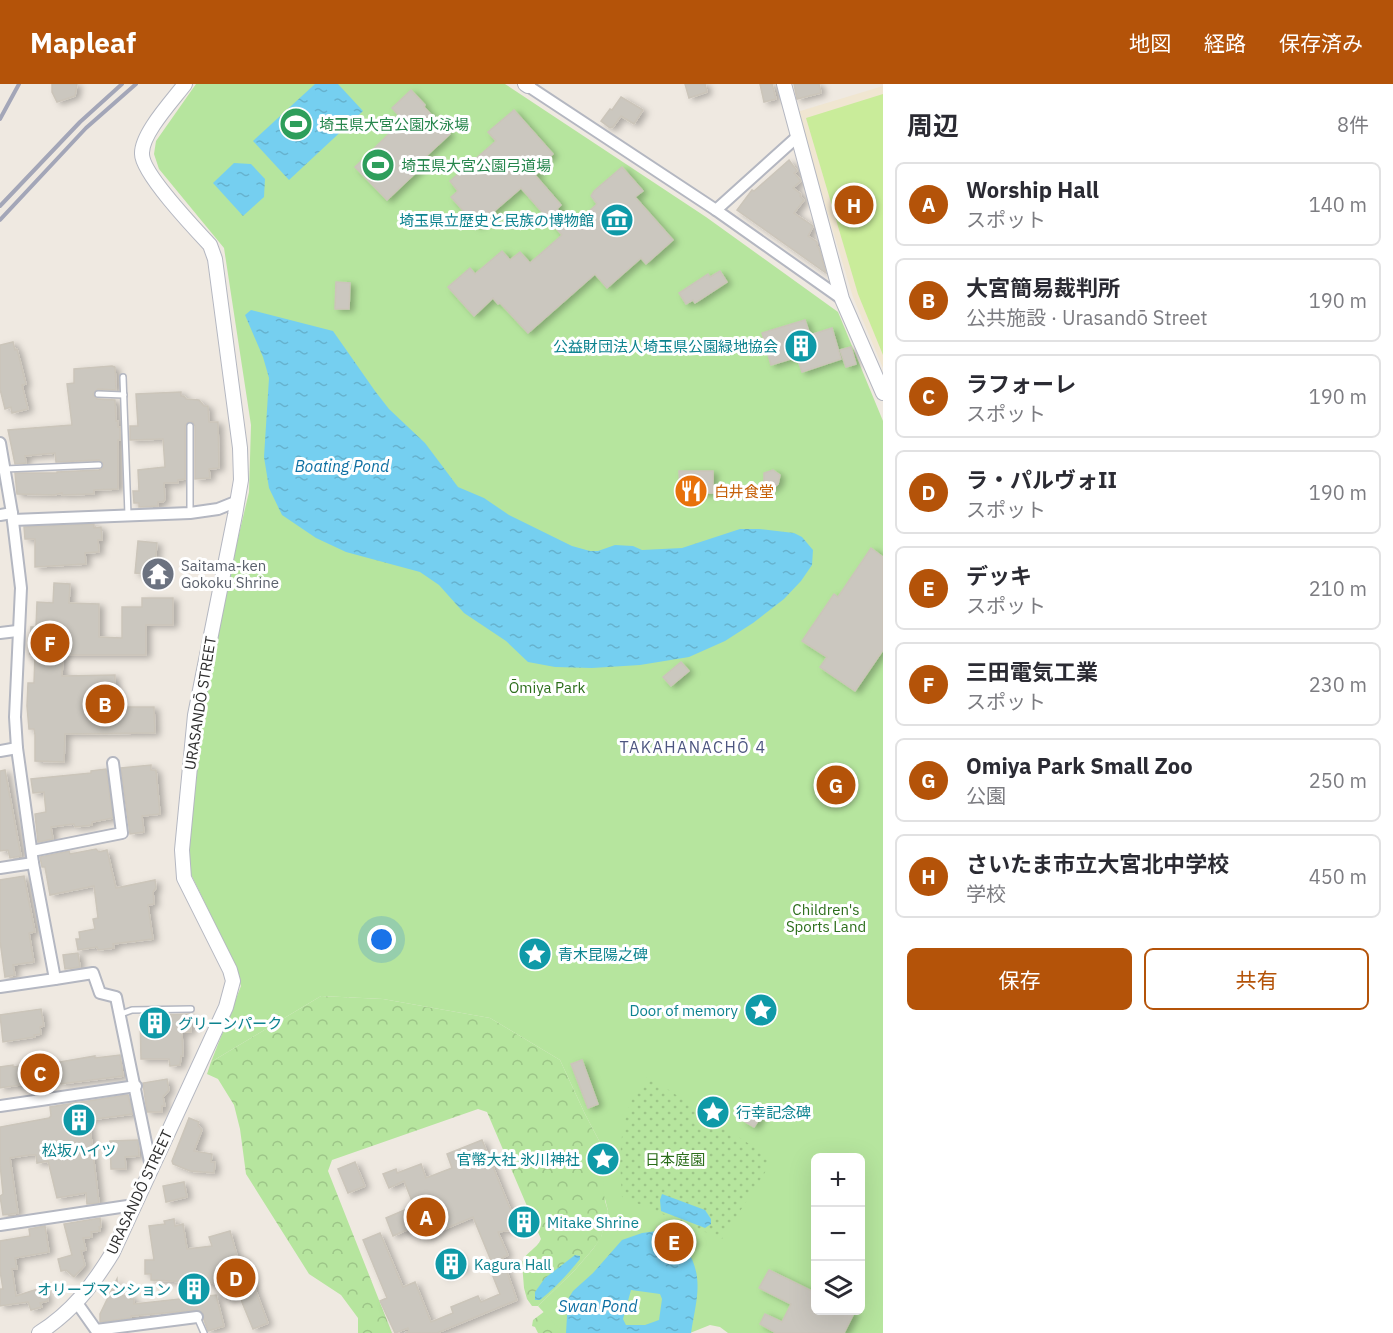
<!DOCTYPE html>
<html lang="ja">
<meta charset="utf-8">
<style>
body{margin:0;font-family:"IBM Plex Sans","Noto Sans JP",sans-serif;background:#f7f7f7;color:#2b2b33}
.controls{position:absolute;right:18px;bottom:18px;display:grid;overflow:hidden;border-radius:9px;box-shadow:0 6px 24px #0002}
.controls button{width:54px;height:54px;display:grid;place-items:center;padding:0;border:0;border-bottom:2px solid #e1e1e2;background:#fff;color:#2b2b33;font:30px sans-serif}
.you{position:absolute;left:382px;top:856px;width:21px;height:21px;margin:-15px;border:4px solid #fff;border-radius:50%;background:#1a73e8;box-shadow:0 0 0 9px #1a73e833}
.badge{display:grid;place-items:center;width:39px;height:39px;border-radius:50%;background:#b45309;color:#fff;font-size:20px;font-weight:700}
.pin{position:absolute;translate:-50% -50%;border:3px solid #fff;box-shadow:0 2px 6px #0006}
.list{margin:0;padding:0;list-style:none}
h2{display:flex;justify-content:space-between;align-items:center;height:78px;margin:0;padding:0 24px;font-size:26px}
h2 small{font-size:20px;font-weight:400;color:#7c7c81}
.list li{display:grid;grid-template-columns:39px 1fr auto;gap:18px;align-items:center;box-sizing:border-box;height:84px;margin:0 12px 12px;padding:0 12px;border:2px solid #e1e1e2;border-radius:9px}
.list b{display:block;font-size:22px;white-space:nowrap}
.list p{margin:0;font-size:20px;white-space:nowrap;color:#7c7c81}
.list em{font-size:20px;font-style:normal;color:#7c7c81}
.actions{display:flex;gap:12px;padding:18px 24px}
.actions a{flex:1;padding:14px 0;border:2px solid #b45309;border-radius:9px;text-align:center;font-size:21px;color:#b45309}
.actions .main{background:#b45309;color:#fff}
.icon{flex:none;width:33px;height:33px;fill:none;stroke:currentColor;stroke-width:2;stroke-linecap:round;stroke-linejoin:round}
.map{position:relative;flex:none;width:883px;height:1249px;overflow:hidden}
header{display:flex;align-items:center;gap:36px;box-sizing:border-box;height:84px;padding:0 30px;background:#b45309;color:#fff}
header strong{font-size:28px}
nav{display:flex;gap:33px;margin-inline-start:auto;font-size:21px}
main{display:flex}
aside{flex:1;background:#fff}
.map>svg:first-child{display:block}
</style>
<header>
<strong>Mapleaf</strong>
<nav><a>地図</a><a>経路</a><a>保存済み</a></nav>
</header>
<main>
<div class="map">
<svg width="883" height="1249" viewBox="0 0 883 1249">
<defs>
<pattern id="forest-crowns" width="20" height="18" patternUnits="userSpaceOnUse" patternTransform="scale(1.5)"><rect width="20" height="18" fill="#b6e59e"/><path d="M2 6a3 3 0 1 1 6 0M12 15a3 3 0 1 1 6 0" fill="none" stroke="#9dc588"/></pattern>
<pattern id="garden-dots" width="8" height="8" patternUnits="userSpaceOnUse" patternTransform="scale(1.5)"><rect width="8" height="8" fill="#b6e59e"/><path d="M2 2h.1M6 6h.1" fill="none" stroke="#9dc588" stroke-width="1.8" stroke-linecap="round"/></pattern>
<pattern id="water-ripples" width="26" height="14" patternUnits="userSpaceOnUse" patternTransform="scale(1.5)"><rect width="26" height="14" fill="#75cff0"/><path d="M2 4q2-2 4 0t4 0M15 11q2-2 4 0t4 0" fill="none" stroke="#66b2ce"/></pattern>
<filter id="shadow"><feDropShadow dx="4.5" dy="2.5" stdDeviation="3" flood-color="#0004"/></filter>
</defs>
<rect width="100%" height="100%" fill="#efe9e1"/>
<!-- education -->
<path fill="#f0e6d1" d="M 883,2 L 883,284 L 853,213 L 797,28 Z"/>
<!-- forest -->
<g fill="url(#forest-crowns)">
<path d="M 321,912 L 383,915 L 490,934 L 560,976 L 585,1030 L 605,1068 L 605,1117 L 608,1127 L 601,1154 L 593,1165 L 574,1187 L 538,1222 L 532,1222 L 527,1215 L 524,1204 L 522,1179 C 525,1168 537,1165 541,1155 L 487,1028 L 478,1025 L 332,1076 L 328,1087 L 392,1249 L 358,1249 L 358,1234 L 341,1211 L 309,1190 L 246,1090 L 240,1045 L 234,1021 L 218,995 L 207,990 L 211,978 Z"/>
<path d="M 553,1221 L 566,1249 L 538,1249 L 535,1243 L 532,1242 L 533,1236 Z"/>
</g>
<!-- park -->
<path fill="#b6e59e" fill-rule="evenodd" d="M 196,0 L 505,0 L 706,133 L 838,228 L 883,337 L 883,1249 L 728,1249 L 720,1243 L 710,1241 L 690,1249 L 563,1249 L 538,1222 L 574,1187 L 593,1165 L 601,1153 L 608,1127 L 603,1107 L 605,1068 L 585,1030 L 560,976 L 490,934 L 383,915 L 321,912 L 211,978 L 241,902 L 232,875 L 187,782 L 195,664 L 225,509 L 249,408 L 251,341 L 224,164 L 159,85 L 154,70 L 156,57 ZM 816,1074 L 860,1074 L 860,1226 L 816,1226 Z"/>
<!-- garden -->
<path fill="url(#garden-dots)" d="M 648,992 L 773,1076 L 722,1155 L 622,1113 C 620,1081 618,1051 630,1020 C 633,1010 642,1001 648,992 Z"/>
<!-- pitch -->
<path fill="#c9ec9a" d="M 883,10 L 883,271 L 858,210 L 806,34 Z"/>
<!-- water -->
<g fill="url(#water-ripples)" fill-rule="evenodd">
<path d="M 315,0 L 338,0 L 363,27 L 289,96 L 253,57 Z"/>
<path d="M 234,79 L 251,80 L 265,95 L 264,113 L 243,132 L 213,99 Z"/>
<path d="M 251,226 L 333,247 L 375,307 L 389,325 L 425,359 L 458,403 L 484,414 L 509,431 L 572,462 L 590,467 L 598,467 L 615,461 L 633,462 L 642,466 L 682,464 L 740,445 L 759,445 L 794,449 L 802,453 L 813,466 L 812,481 L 801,497 L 784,515 L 753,539 L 725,557 L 689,573 L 640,581 L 592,584 L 555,583 L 528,578 L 506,557 L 464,529 L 439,501 L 420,488 L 346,468 L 316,454 L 282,431 L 269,404 L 264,373 L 269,294 L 263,273 L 245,231 Z"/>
<path d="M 662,1110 L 705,1126 L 711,1135 L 711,1140 L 705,1144 L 661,1127 L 660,1116 Z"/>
<path d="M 657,1147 L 656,1156 L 665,1165 L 681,1170 L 686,1164 C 705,1194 696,1216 691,1249 L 566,1249 L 568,1215 L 573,1207 L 593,1189 L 622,1156 L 642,1149 ZM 631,1206 L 660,1210 L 662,1215 L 659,1236 L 645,1241 L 626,1241 L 623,1235 Z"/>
<path d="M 575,1171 L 580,1172 L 580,1175 C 568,1190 555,1204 540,1216 L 535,1216 L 535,1208 L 545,1194 Z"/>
</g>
<!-- building -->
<g fill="#cbc7bf" stroke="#cbc5ba" stroke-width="1.5" filter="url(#shadow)">
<path d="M 52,0 L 77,0 L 75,12 L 57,18 L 52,8 Z"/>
<path d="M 685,0 L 705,0 L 707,8 L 689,14 Z"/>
<path d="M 760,0 L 772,0 L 776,15 L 764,18 Z"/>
<path d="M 794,0 L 819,0 L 821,9 L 797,15 Z"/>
<path d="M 411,6 L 425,21 L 424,23 L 450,50 L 422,76 L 425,80 L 387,116 L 355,83 L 398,41 L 397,40 L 402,35 L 392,24 Z"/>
<path d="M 621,13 L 643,26 L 634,40 L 621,32 L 613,43 L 610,44 L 601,37 L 610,25 L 612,26 Z"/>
<path d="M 514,26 L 553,70 L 538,84 L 540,87 L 535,91 L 561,121 L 557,125 L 572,143 L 597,120 L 591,112 L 594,107 L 622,83 L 643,107 L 635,113 L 673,156 L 646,180 L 641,174 L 607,204 L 595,190 L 528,249 L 500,219 L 498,220 L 493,214 L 474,232 L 448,203 L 470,184 L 475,190 L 502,167 L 510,176 L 520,168 L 530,179 L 562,151 L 521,104 L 477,142 L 451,113 L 458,107 L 450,97 L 496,57 L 488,48 Z"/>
<path d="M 789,76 L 797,87 L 794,89 L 801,97 L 793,104 L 801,110 L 800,112 L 804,116 L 794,129 L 813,142 L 808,152 L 817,158 L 817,162 L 819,164 L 826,189 L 737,126 L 752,106 L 754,107 Z"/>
<path d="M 720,187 L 727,198 L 695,219 L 693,216 L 686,220 L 679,209 L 708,190 L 710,193 Z"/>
<path d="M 336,198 L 350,199 L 349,225 L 335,225 Z"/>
<path d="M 805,236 L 810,251 L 832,244 L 841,275 L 802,288 L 797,273 L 771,281 L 762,249 Z"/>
<path d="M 13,258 L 15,266 L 17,265 L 26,300 L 22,301 L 28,325 L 12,329 L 11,323 L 5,325 L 0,305 L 0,261 Z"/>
<path d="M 851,263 L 856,280 L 846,283 L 840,266 Z"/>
<path d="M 112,282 L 115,283 L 116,306 L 98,305 L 93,310 L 97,315 L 115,316 L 116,337 L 118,337 L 118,343 L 120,343 L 120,356 L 118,356 L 118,405 L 94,406 L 94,410 L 62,411 L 62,409 L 54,411 L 17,410 L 15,389 L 57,389 L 57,388 L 99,386 L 103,384 L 103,379 L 99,376 L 56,378 L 55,369 L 25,372 L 26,379 L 15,380 L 8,346 L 72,341 L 67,300 L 74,299 L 74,285 Z"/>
<path d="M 181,308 L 181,312 L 184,312 L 186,315 L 199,316 L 204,322 L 208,322 L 209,338 L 218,338 L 219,384 L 209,385 L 210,394 L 195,395 L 195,342 L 193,338 L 188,338 L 185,342 L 185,395 L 178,396 L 178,399 L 164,399 L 165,415 L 163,418 L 158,418 L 158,422 L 139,423 L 139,419 L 134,419 L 133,407 L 139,407 L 138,386 L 165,383 L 163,355 L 130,356 L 130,342 L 138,342 L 136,310 Z"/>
<path d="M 773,386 L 780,391 L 778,400 L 769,407 L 764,398 L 764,389 Z"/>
<path d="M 679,387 L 713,387 L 713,409 L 680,409 Z"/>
<path d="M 94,440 L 94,444 L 101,443 L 102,456 L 98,456 L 99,468 L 85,469 L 86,480 L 35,483 L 35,455 L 25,455 L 24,443 Z"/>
<path d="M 138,457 L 157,459 L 154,491 L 135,489 Z"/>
<path d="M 871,464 L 883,473 L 883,566 L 855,607 L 820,583 L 827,573 L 802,557 L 834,510 L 838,513 Z"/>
<path d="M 54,499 L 70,500 L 69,519 L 99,520 L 99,553 L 122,554 L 122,523 L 142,523 L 142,514 L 173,514 L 173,541 L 146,541 L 146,571 L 63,571 L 62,592 L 115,591 L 115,623 L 154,623 L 155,649 L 65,650 L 64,678 L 35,677 L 35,651 L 34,645 L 29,645 L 27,622 L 28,599 L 34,599 L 35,570 L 30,570 L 31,543 L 36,543 L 37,518 L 53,519 Z"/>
<path d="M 681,578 L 689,587 L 671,602 L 663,593 Z"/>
<path d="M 151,681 L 151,686 L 156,686 L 160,730 L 142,732 L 144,748 L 130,750 L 121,684 Z"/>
<path d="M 106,685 L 113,734 L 92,738 L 92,741 L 75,743 L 74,740 L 51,743 L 53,755 L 38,758 L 35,730 L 46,728 L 44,708 L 33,709 L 31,695 L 91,689 L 91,687 Z"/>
<path d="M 5,686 L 21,772 L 10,774 L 8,766 L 0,767 L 0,687 Z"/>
<path d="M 96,765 L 99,768 L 107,766 L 116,804 L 155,796 L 156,804 L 153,808 L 154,818 L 154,820 L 148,821 L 153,855 L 113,860 L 114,864 L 98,866 L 97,863 L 78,866 L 76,855 L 80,855 L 79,848 L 95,845 L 93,835 L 98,834 L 94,802 L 50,811 L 45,783 L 42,783 L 40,773 L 69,767 L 70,770 Z"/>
<path d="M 24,792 L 35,848 L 29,849 L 34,878 L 13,881 L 15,891 L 5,893 L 0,857 L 0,796 Z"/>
<path d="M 78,869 L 80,883 L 65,885 L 63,871 Z"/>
<path d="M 41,925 L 44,942 L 40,943 L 41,950 L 34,951 L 35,953 L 3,958 L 0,931 Z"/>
<path d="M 190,930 L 191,948 L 182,948 L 183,972 L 181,972 L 180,981 L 170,982 L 169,975 L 141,975 L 140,932 Z"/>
<path d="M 120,971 L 123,992 L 61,1000 L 60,995 L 0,1004 L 0,983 L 13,981 L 13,983 L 54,977 L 54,979 L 95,972 L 95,974 Z"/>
<path d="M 582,976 L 598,1020 L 588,1024 L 571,980 Z"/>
<path d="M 167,995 L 169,1006 L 163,1013 L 165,1022 L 162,1022 L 162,1028 L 147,1028 L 143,999 Z"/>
<path d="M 126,1011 L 128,1011 L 133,1030 L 89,1036 L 99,1119 L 87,1120 L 86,1109 L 57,1114 L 48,1077 L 37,1079 L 36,1071 L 29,1071 L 10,1074 L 18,1129 L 3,1131 L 0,1112 L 3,1110 L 0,1080 L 0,1043 L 49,1034 L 51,1032 L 50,1023 Z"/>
<path d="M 751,1022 L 763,1029 L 754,1043 L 742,1036 Z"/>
<path d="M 189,1034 L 199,1038 L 198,1041 L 202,1046 L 194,1067 L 212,1070 L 211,1078 L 215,1078 L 214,1089 L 190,1087 L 173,1080 L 172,1077 Z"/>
<path d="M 138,1056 L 139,1072 L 125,1073 L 126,1085 L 111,1085 L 110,1057 Z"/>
<path d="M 482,1056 L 514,1134 L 529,1132 L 531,1143 L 498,1148 L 508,1171 L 502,1174 L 517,1216 L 437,1249 L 405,1249 L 409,1247 L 408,1244 L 395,1249 L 380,1217 L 387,1214 L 363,1156 L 380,1149 L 403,1203 L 415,1198 L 431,1238 L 453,1229 L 451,1223 L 478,1212 L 481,1218 L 500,1210 L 490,1185 L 494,1184 L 473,1133 L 426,1153 L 424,1148 L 419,1150 L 416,1142 L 393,1152 L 386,1134 L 414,1122 L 404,1097 L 389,1104 L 383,1090 L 396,1085 L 397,1089 L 421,1080 L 426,1094 L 452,1084 L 447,1070 Z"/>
<path d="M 355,1078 L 365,1102 L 348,1109 L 338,1085 Z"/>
<path d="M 184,1098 L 187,1113 L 166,1118 L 163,1102 Z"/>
<path d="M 100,1134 L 101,1143 L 99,1143 L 100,1147 L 91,1148 L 92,1153 L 83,1154 L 86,1166 L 81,1167 L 85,1181 L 74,1193 L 66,1186 L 61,1187 L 58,1175 L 72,1171 L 64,1140 Z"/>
<path d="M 174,1135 L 175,1142 L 183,1140 L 187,1165 L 212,1162 L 209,1153 L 230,1147 L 238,1175 L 243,1173 L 268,1239 L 253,1245 L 239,1211 L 227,1215 L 227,1200 L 151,1196 L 151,1190 L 145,1190 L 145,1176 L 154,1176 L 149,1142 L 165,1140 L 164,1137 Z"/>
<path d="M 45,1142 L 49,1168 L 15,1174 L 17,1185 L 12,1185 L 16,1212 L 44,1203 L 48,1217 L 40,1219 L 42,1223 L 31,1226 L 28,1218 L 0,1222 L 0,1205 L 3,1205 L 0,1187 L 0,1157 L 30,1152 L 29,1145 Z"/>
<path d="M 657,1143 L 676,1148 L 685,1155 L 695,1156 L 681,1169 L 672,1168 L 665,1165 L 657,1154 Z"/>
<path d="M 458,1168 L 465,1185 L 444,1193 L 437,1176 Z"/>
<path d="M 769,1186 L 816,1209 L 816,1227 L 855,1227 L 844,1249 L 776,1249 L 760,1240 L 765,1230 L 782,1238 L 791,1220 L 759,1204 Z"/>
<path d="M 117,1195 L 118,1212 L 130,1211 L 130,1215 L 134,1215 L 134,1220 L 216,1211 L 224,1242 L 208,1247 L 204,1236 L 203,1229 L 197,1226 L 131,1232 L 131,1234 L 100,1238 L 100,1230 Z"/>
</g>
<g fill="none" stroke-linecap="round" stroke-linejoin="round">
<defs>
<g id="service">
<path d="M 123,293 L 128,431"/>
<path d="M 98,310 L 124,311"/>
<path d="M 190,342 L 190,429"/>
<path d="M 5,385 L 99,381"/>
<path d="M 121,930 L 132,926 L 191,925"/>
<path d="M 197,1233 L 204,1249"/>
</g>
<g id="minor">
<path d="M 528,2 L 716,126 L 842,215"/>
<path d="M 716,126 L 797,53"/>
<path d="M 0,359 L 12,429 L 21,504 L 15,633 L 17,664 L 33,779 L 55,895 L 93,889 L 100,909 L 116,913 L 151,1083"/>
<path d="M 0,431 L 12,429"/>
<path d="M 13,436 L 190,429 L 218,425 L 238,417"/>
<path d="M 0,549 L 17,547"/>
<path d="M 0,667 L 17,664"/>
<path d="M 32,767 L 122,749 L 113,679"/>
<path d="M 0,784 L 33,779"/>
<path d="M 0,903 L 55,895"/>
<path d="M 0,1022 L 136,1002"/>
<path d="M 0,1141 L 134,1121"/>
<path d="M 77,1219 L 96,1246 L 197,1233"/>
</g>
<g id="tertiary">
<path d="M 525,0 L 528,2"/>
<path d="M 784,0 L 842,215 L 883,309"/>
<path d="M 39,1249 C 72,1228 93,1201 113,1168 L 226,923 L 233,897 L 230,886 L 184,794 L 182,766 L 195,631 L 235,431 L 241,396 L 240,364 L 215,175 L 210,161 C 195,145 142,89 142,70 C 141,50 173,16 185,0"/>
</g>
</defs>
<!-- service casing -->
<use href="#service" stroke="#b4b7c1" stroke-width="8"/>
<!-- minor casing -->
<use href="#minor" stroke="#b4b7c1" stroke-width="14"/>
<!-- tertiary casing -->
<use href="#tertiary" stroke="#b4b7c1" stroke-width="16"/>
<!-- service -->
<use href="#service" stroke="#fff" stroke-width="5"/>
<!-- minor -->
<use href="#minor" stroke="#fff" stroke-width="10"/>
<!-- tertiary -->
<use href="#tertiary" stroke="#fff" stroke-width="14"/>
<!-- rail -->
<g stroke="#a3a6b8" stroke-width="4">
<path d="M 0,35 L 19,0"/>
<path d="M 0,122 L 80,38 L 122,0"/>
<path d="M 0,136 L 86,44 L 136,0"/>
</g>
</g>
<!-- icons -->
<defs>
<symbol id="stadium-disc" viewBox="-11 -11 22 22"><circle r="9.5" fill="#2e9e5b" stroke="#fff"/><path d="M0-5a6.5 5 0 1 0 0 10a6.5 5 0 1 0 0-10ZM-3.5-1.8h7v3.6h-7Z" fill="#fff"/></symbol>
<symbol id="museum-disc" viewBox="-11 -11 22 22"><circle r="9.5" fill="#0f9aa8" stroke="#fff"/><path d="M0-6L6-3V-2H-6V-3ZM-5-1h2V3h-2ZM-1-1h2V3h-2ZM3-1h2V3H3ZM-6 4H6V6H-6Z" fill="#fff"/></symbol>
<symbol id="building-disc" viewBox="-11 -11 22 22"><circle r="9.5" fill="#0f9aa8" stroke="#fff"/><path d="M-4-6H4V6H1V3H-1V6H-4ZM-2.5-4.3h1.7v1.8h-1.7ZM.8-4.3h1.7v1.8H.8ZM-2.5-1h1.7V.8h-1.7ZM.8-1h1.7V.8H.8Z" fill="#fff"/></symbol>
<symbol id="restaurant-disc" viewBox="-11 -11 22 22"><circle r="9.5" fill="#e8710a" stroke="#fff"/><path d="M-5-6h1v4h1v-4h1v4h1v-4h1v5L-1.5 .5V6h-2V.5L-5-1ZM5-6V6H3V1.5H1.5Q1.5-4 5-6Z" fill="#fff"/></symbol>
<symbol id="temple-disc" viewBox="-11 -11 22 22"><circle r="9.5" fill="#6b7280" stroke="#fff"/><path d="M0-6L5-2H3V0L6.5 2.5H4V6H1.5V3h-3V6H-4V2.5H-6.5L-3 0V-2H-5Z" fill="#fff"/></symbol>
<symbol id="sight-disc" viewBox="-11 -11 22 22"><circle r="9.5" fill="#0f9aa8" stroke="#fff"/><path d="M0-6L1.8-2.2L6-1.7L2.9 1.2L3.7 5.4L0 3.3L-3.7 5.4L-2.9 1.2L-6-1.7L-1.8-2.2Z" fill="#fff"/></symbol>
</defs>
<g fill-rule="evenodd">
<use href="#stadium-disc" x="277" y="21" width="38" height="38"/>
<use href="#stadium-disc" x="359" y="62" width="38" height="38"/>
<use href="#museum-disc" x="598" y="117" width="38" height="38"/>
<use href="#building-disc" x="782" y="243" width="38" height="38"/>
<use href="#restaurant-disc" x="672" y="388" width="38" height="38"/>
<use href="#temple-disc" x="139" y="471" width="38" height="38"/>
<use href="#sight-disc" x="516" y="851" width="38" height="38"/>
<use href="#sight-disc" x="742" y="907" width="38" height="38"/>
<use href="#building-disc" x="136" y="920" width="38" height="38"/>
<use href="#sight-disc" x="694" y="1009" width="38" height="38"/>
<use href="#building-disc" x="60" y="1017" width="38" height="38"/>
<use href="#sight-disc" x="584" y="1056" width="38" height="38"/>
<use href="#building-disc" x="505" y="1119" width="38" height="38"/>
<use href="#building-disc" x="432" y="1161" width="38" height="38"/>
<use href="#building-disc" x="175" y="1186" width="38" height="38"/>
</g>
<g text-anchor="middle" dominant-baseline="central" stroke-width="6" stroke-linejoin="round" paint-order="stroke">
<!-- leisure labels -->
<g font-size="15" fill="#27864d" stroke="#fff" text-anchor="start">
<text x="319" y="40">埼玉県大宮公園水泳場</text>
<text x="401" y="81">埼玉県大宮公園弓道場</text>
</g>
<!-- culture labels -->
<g font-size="15" fill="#0d838f" stroke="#fff" text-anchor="end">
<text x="594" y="136">埼玉県立歴史と民族の博物館</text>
<text x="778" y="262">公益財団法人埼玉県公園緑地協会</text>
<text x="558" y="870" text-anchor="start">青木昆陽之碑</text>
<text x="738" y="926">Door of memory</text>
<text x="178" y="939" text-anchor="start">グリーンパーク</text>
<text x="736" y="1028" text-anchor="start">行幸記念碑</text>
<text x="79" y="1066" text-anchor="middle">松坂ハイツ</text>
<text x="580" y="1075">官幣大社 氷川神社</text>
<text x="547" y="1138" text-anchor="start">Mitake Shrine</text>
<text x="474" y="1180" text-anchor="start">Kagura Hall</text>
<text x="171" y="1205">オリーブマンション</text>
</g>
<!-- food labels -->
<g font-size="15" fill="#c56008" stroke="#fff" text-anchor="start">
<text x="714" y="407">白井食堂</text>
</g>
<!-- worship labels -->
<g font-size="15" fill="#5b616d" stroke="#fff" text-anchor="start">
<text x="181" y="481">Saitama-ken<tspan x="181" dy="17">Gokoku Shrine</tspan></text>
</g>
<!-- park labels -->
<g font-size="15" fill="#2c6e1b" stroke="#fff">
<text x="547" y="603">Ōmiya Park</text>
<text x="826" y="825">Children's<tspan x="826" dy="17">Sports Land</tspan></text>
<text x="675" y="1075">日本庭園</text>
</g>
<!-- street labels -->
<g font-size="15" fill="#2e2e2e" stroke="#fff">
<text transform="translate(200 619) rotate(-81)">URASANDŌ STREET</text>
<text transform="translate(139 1108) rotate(-65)">URASANDŌ STREET</text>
</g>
<!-- water labels -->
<g font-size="16" font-style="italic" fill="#0d6fa3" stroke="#fff">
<text x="342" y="382">Boating Pond</text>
<text x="598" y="1222">Swan Pond</text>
</g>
<!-- neighbourhood labels -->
<g font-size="16" letter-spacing="1.5" fill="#4d5680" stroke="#fff">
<text x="693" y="663">TAKAHANACHŌ 4</text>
</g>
</g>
</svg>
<div class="controls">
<button>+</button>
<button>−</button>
<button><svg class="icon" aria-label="layers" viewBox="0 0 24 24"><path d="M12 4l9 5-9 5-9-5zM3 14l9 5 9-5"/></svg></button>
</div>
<div class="you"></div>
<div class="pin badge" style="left:426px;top:1133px">A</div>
<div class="pin badge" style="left:105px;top:620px">B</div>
<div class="pin badge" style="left:40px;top:989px">C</div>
<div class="pin badge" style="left:236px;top:1194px">D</div>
<div class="pin badge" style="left:674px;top:1158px">E</div>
<div class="pin badge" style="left:50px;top:559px">F</div>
<div class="pin badge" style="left:836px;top:701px">G</div>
<div class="pin badge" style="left:854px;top:121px">H</div>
</div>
<aside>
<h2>周辺<small>8件</small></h2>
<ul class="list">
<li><span class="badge">A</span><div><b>Worship Hall</b><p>スポット</p></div><em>140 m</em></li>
<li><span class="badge">B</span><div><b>大宮簡易裁判所</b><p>公共施設 · Urasandō Street</p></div><em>190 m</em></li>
<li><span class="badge">C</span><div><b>ラフォーレ</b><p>スポット</p></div><em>190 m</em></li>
<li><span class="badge">D</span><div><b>ラ・パルヴォII</b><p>スポット</p></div><em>190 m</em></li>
<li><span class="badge">E</span><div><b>デッキ</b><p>スポット</p></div><em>210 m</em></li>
<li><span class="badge">F</span><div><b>三田電気工業</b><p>スポット</p></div><em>230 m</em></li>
<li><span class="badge">G</span><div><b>Omiya Park Small Zoo</b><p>公園</p></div><em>250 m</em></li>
<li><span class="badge">H</span><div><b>さいたま市立大宮北中学校</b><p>学校</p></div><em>450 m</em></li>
</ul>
<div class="actions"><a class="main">保存</a><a>共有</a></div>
</aside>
</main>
